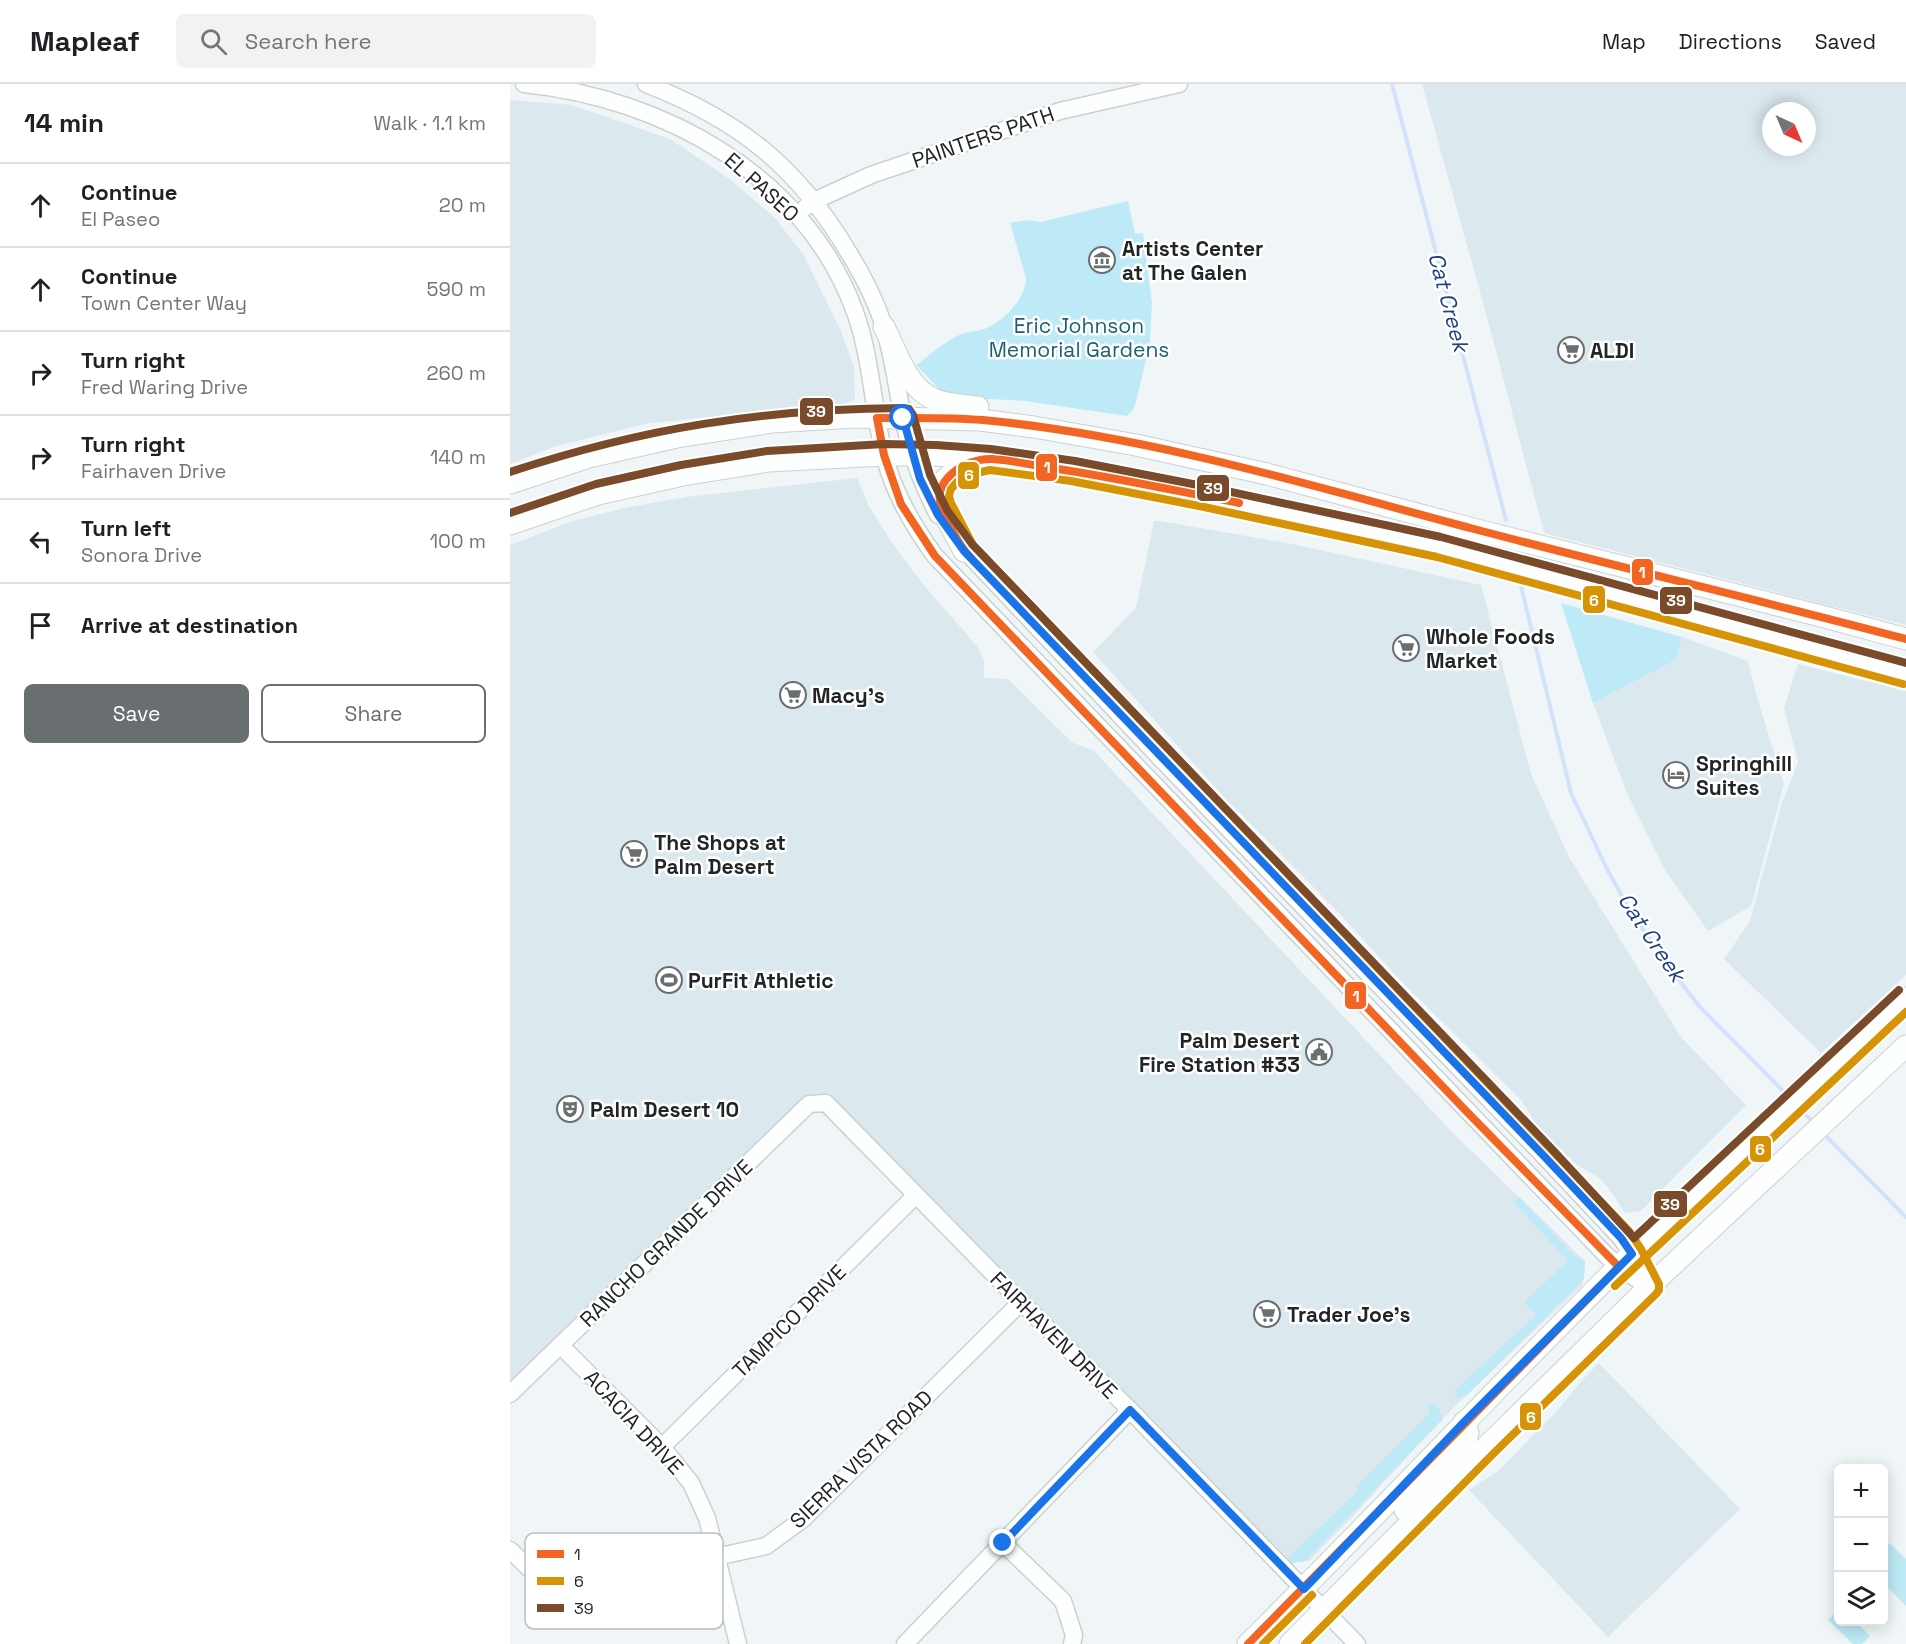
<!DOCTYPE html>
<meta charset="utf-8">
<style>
body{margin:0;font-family:"Space Grotesk",sans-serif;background:#f2f2f2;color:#202124}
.controls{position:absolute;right:18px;bottom:18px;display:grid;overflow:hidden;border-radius:9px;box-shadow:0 3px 15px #0003}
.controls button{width:54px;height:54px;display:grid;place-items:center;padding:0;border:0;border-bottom:2px solid #e0e0e0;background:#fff;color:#202124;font:30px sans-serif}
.compass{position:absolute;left:1252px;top:18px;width:54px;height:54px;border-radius:50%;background:#fff;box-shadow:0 3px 15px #0003;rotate:136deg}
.stop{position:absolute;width:18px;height:18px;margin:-14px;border:4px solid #1a73e8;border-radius:50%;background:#fff}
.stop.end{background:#1a73e8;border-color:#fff;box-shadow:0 2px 6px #0008}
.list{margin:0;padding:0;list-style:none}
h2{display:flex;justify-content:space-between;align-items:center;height:78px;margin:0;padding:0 24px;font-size:26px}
h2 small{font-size:20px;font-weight:400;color:#757577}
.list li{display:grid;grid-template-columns:39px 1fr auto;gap:18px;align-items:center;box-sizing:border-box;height:84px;padding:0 24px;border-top:2px solid #e0e0e0}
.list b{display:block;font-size:22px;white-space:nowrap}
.list p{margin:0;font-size:20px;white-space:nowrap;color:#757577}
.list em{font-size:20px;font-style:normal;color:#757577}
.actions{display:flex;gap:12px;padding:18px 24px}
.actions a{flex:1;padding:14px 0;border:2px solid #696e70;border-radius:9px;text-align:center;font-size:21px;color:#696e70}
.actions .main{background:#696e70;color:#fff}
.icon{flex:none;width:33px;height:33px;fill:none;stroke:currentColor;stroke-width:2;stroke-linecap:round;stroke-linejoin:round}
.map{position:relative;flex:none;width:1396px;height:1560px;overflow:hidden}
header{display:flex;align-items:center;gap:36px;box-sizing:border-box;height:84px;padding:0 30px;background:#fff;border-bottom:2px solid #e0e0e0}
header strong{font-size:28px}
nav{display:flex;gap:33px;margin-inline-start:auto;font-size:21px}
.search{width:420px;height:54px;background:#f2f2f2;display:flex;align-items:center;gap:15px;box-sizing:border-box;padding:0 21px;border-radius:9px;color:#757577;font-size:22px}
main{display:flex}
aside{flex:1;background:#fff}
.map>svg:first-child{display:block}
</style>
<header>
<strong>Mapleaf</strong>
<div class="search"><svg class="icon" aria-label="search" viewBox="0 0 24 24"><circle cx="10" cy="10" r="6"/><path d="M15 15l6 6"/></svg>Search here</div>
<nav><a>Map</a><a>Directions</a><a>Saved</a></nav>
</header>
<main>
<aside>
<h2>14 min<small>Walk · 1.1 km</small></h2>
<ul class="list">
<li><svg class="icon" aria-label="ahead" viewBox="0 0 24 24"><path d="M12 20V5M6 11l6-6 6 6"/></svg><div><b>Continue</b><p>El Paseo</p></div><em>20 m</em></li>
<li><svg class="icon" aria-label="ahead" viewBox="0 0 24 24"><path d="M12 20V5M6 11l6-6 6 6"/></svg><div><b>Continue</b><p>Town Center Way</p></div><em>590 m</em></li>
<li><svg class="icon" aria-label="right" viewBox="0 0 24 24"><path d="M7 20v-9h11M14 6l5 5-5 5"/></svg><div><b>Turn right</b><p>Fred Waring Drive</p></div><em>260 m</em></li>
<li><svg class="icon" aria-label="right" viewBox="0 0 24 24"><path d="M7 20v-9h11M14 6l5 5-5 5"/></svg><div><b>Turn right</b><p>Fairhaven Drive</p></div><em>140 m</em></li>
<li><svg class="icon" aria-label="left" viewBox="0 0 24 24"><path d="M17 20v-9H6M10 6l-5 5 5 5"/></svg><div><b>Turn left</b><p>Sonora Drive</p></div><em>100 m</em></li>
<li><svg class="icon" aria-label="arrive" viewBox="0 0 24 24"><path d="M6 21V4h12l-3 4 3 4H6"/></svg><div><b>Arrive at destination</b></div></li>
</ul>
<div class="actions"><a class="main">Save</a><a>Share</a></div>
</aside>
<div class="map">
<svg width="1396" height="1560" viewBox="0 0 1396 1560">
<rect width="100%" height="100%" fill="#f0f6f8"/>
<!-- built -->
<g fill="#dbe8ed" fill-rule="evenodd">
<path d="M 912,0 L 1396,0 L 1396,541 L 1034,449 L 977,233 ZM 1261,27 L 1297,27 L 1297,63 L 1261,63 Z"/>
<path d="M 0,16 L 62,21 L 160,55 L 221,96 L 265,134 L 293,170 L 331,247 L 344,283 L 345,316 L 332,321 L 139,339 L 46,362 L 0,380 Z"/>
<path d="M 347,394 L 359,422 L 382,459 L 412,499 L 467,562 L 474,577 L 474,594 L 498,595 L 563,659 L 583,666 L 944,1050 L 1075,1177 L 1072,1201 L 933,1334 L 842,1433 L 799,1477 L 773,1479 L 311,1014 L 0,1313 L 0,461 L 63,437 L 114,424 L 176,413 Z"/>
<path d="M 644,437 L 650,437 L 782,460 L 971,501 L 1021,690 L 1060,775 L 1171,953 L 1236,1021 L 1131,1127 L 1115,1129 L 1101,1107 L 1089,1094 L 1066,1080 L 1031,1047 L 1011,1016 L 893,899 L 829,829 L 714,713 L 583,568 L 626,524 Z"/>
<path d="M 1172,553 L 1238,577 L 1246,610 L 1274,700 L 1241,822 L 1198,847 L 1155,786 L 1116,707 L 1083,619 L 1166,576 Z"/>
<path d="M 1288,580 L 1396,607 L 1396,891 L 1311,969 L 1214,875 L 1240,837 L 1271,722 L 1288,678 L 1274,624 Z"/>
<path d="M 1089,1279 L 1230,1425 L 1098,1553 L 959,1406 L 987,1388 L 1045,1329 L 1073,1295 Z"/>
</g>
<!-- green -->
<g fill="#bdeaf6">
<path d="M 618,117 L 625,150 L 633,149 L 642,219 L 640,258 L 626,318 L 623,326 L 617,332 L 515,317 L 441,313 L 428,304 L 406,281 C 420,271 434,258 449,251 C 457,247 468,248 477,244 C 496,235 515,215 516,194 L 500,139 L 517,136 L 530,138 Z"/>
<path d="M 1051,519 L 1172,553 L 1166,576 L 1083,619 Z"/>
<path d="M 1010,1114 L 1065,1173 L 1075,1176 L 1074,1195 L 957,1311 L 948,1313 L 943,1308 L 1026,1231 L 1014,1218 L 1058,1177 L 1004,1118 Z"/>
<path d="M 922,1319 L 929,1326 L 933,1335 L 795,1477 L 785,1478 L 781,1482 L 778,1479 L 780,1472 L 849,1406 L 846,1402 L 921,1328 L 916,1322 Z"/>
<path d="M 1380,1459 L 1396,1475 L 1396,1522 L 1374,1499 L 1374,1465 Z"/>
<path d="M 1328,1526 L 1328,1538 L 1346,1538 L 1360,1552 L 1352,1560 L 1343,1560 L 1318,1536 Z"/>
</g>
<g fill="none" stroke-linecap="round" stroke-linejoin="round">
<!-- stream -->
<g stroke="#d3e2fc" stroke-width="4">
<path d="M 882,0 L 996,436"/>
<path d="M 1011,502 L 1061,709 L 1096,783 L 1120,827 L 1163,888 L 1189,922 L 1279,1013"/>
<path d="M 1288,1023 L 1304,1039"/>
<path d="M 1313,1049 L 1396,1133"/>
</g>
<defs>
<g id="minor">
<path d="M 14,0 C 153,14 295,91 345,228 C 361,272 363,325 374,371 C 384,409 402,440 425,472 L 1096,1171 L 1109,1183 L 1139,1203"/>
<path d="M 136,0 C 229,36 288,83 339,169 C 353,192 366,217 374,243 C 385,279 388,318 398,354 C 405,382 415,406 428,431"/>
<path d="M 296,123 L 304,117 L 361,91 L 550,27 L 669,0"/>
<path d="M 448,459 L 653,677 L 1033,1071 L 1111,1154 L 1122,1170 L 1138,1201"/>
<path d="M 50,1261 L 152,1363 L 181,1399 L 197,1434 L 228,1560"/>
<path d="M 0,1310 L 299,1020 L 316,1019 L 511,1218 L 620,1326 L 847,1560"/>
<path d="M 152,1363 L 406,1111"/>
<path d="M 493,1459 L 553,1517 L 564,1551 L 562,1560"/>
<path d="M 0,1466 L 29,1494 L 80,1509 L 206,1473 L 256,1462 L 293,1435 L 511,1218"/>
<path d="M 395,1560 L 620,1326"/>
</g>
<g id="major">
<path d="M 374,243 C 387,268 397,305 426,316 C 439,321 454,321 468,323"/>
<path d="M 0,399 L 79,373 L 167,353 L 262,338 L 345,333 L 470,336 L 524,343 L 626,361 L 757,390 L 967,446 L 1311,532 L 1396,555"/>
<path d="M 0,440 L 88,410 L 173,391 L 259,377 L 374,371 L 425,371 L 480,375 L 563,387 L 696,413 L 929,463 L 1396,590"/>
<path d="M 454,467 C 448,455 428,422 429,411 C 430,391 454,381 470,377"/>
<path d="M 895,1426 L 955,1360 L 958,1349 L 954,1338"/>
<path d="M 738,1560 C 863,1436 983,1307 1108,1183 C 1202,1092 1301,1005 1396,914"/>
<path d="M 780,1560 L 977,1362 L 1139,1203 L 1396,962"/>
</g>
</defs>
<!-- minor casing -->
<use href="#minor" stroke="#ccd0d1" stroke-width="19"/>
<!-- major casing -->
<use href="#major" stroke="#ccd0d1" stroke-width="23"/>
<!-- minor -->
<use href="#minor" stroke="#fdfefe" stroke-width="16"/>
<!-- major -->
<use href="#major" stroke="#fdfefe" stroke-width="21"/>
<defs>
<g id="bus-1">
<path d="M 461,474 C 448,461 441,443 433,427 C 418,398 455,374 482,375 C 501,376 521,381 541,384 C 604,393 666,407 729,419"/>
<path d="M 738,1560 L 1109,1183 L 958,1029 L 425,472 L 391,420 L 374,371 L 367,334 C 402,334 438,333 473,336 C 640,352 802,402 964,445 C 1108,483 1253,517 1396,555"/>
</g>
<g id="bus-2">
<path d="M 1105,1202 L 1396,928"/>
<path d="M 753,1560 L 802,1511"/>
<path d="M 795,1560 L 984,1369 L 1146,1210 L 1149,1206 L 1149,1200 L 1131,1165 L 1119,1147 L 463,461 L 441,419 L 439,412 L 441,405 L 448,397 L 462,390 L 480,386 L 561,397 L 694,423 L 927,473 L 1393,600"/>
</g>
<g id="bus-3">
<path d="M 0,388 C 133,344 253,325 393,324 L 399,325 L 403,331 L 420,391 L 437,426 L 462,460 L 1041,1064 L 1124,1154 L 1389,906"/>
<path d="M 0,429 L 86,400 L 171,381 L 257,367 L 374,360 L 426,361 L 481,365 L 565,377 L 698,403 L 931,453 L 1396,579"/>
</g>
</defs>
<!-- bus-1 casing -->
<use href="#bus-1" stroke="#fff" stroke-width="12"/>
<!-- bus-2 casing -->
<use href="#bus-2" stroke="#fff" stroke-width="12"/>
<!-- bus-3 casing -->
<use href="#bus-3" stroke="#fff" stroke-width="12"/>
<!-- bus-1 -->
<use href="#bus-1" stroke="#f26522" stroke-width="8"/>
<!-- bus-2 -->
<use href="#bus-2" stroke="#d79306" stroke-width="8"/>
<!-- bus-3 -->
<use href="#bus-3" stroke="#7a4b2a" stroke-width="8"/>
</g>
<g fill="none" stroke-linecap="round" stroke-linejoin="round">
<!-- route -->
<path stroke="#1a73e8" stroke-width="8" d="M 393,334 L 410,395 L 428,431 L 454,467 L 1033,1071 L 1111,1154 L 1122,1170 L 954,1338 L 794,1505 L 620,1326 L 493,1459"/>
</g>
<!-- icons -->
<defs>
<symbol id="museum-ring" viewBox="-11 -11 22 22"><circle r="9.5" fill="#fff" stroke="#696e70" stroke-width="1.5"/><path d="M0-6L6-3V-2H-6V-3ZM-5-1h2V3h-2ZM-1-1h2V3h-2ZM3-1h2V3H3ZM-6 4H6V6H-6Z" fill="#696e70"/></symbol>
<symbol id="supermarket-ring" viewBox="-11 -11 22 22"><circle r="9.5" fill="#fff" stroke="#696e70" stroke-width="1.5"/><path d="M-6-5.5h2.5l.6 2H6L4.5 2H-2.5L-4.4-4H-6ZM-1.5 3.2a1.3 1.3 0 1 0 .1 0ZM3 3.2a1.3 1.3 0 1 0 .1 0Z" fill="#696e70"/></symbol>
<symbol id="hotel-ring" viewBox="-11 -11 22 22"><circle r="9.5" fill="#fff" stroke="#696e70" stroke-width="1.5"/><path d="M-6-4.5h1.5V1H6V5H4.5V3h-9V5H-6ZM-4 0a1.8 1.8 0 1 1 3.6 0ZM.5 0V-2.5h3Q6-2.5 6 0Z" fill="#696e70"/></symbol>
<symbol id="stadium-ring" viewBox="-11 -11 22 22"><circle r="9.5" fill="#fff" stroke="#696e70" stroke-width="1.5"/><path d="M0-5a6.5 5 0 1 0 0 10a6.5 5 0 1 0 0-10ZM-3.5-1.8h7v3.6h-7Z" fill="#696e70"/></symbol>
<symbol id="civic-ring" viewBox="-11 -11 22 22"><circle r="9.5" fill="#fff" stroke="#696e70" stroke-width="1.5"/><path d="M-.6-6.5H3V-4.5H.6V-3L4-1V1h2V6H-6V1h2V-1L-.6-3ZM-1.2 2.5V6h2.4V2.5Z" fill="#696e70"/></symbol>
<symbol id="theatre-ring" viewBox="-11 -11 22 22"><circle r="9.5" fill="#fff" stroke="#696e70" stroke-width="1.5"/><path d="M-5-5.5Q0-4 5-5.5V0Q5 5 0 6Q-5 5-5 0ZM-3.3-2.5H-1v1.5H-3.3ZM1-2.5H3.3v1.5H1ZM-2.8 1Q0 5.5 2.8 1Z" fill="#696e70"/></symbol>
</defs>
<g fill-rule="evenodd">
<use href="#museum-ring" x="577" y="161" width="30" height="30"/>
<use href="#supermarket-ring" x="1046" y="251" width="30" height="30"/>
<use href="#supermarket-ring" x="881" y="549" width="30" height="30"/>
<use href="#supermarket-ring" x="268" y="596" width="30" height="30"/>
<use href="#hotel-ring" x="1151" y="676" width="30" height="30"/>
<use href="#supermarket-ring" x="109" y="755" width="30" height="30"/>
<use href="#stadium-ring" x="144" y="881" width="30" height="30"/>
<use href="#civic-ring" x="794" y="953" width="30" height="30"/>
<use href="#theatre-ring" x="45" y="1010" width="30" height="30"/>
<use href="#supermarket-ring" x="742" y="1215" width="30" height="30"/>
</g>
<g text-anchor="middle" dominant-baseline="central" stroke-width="5" stroke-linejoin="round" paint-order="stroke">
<!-- street labels -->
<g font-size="21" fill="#212526" stroke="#fff">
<text transform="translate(473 53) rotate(-19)">PAINTERS PATH</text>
<text transform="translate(252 103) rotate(42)">EL PASEO</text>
<text transform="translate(156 1159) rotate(-44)">RANCHO GRANDE DRIVE</text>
<text transform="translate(279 1237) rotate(-45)">TAMPICO DRIVE</text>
<text transform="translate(544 1251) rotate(45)">FAIRHAVEN DRIVE</text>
<text transform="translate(124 1338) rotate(47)">ACACIA DRIVE</text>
<text transform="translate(351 1375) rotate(-44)">SIERRA VISTA ROAD</text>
</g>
<!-- poi labels -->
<g font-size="21" font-weight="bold" fill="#212526" stroke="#fff" text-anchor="start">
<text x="612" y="164">Artists Center<tspan x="612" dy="24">at The Galen</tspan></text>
<text x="1080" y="266">ALDI</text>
<text x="916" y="552">Whole Foods<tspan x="916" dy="24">Market</tspan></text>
<text x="302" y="611">Macy's</text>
<text x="1186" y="679">Springhill<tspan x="1186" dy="24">Suites</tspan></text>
<text x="144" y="758">The Shops at<tspan x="144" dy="24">Palm Desert</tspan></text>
<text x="178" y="896">PurFit Athletic</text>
<text x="790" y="956" text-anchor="end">Palm Desert<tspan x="790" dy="24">Fire Station #33</tspan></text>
<text x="80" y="1025">Palm Desert 10</text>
<text x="777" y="1230">Trader Joe's</text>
</g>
<!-- park labels -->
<g font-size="21" fill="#196172" stroke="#fff">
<text x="569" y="241">Eric Johnson<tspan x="569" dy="24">Memorial Gardens</tspan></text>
</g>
<!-- water labels -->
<g font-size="22" font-style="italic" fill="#1d4084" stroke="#fff">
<text transform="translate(939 218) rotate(75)">Cat Creek</text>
<text transform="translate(1142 853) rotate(56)">Cat Creek</text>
</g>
</g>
<!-- legend -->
<rect x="15" y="1449" width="198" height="96" rx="9" fill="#fff" stroke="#bcbebe" stroke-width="1.5"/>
<rect x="27" y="1466" width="27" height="8" fill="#f26522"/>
<rect x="27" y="1493" width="27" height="8" fill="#d79306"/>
<rect x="27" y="1520" width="27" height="8" fill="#7a4b2a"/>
<g font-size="16" fill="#212526">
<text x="64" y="1476">1</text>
<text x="64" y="1503">6</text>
<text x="64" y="1530">39</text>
</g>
<g stroke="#fff" stroke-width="2">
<rect x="289" y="313" width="35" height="29" rx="6" fill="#7a4b2a"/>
<rect x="525" y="369" width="23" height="29" rx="6" fill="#f26522"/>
<rect x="447" y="377" width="23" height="29" rx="6" fill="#d79306"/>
<rect x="686" y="390" width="34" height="28" rx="6" fill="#7a4b2a"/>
<rect x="1121" y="474" width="23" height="28" rx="6" fill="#f26522"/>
<rect x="1072" y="501" width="24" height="29" rx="6" fill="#d79306"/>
<rect x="1149" y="502" width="34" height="29" rx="6" fill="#7a4b2a"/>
<rect x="834" y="897" width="23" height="29" rx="6" fill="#f26522"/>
<rect x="1239" y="1051" width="23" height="28" rx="6" fill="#d79306"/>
<rect x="1143" y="1106" width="35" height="28" rx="6" fill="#7a4b2a"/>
<rect x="1009" y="1318" width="23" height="29" rx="6" fill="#d79306"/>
</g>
<g font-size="16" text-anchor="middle" font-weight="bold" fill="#fff">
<text x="306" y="333">39</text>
<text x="537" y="389">1</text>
<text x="459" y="397">6</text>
<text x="703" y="410">39</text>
<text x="1132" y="494">1</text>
<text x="1084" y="522">6</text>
<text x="1166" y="522">39</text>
<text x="846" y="918">1</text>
<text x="1250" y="1071">6</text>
<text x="1160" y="1126">39</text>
<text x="1021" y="1339">6</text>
</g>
</svg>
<div class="controls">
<button>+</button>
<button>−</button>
<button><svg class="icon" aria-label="layers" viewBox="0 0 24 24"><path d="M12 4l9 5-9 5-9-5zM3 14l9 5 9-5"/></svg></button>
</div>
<svg class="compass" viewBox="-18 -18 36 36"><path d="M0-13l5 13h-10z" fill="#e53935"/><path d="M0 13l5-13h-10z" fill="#757577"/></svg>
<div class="stop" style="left:393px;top:334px"></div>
<div class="stop end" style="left:493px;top:1459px"></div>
</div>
</main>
